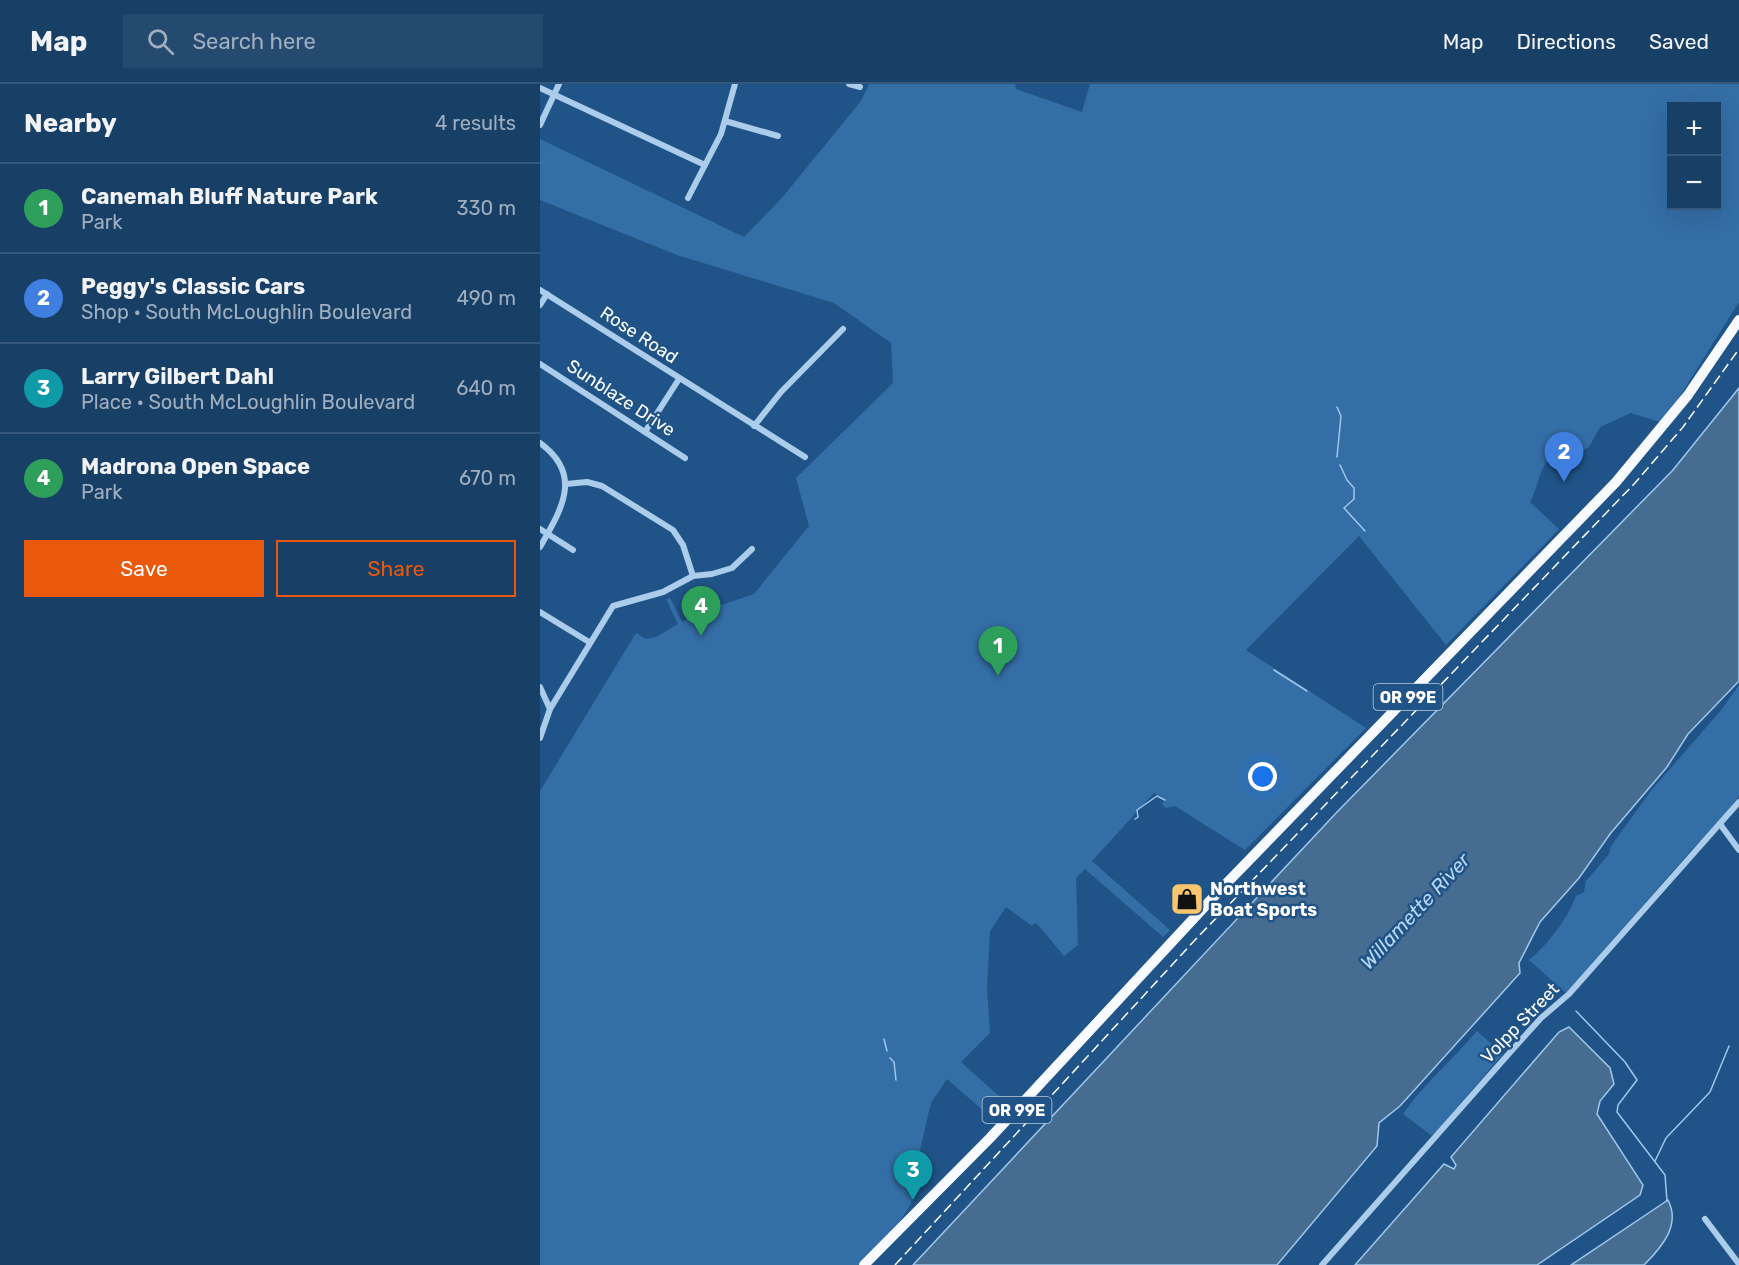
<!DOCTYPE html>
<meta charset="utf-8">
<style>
body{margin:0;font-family:Rubik,sans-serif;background:#254a6f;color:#f1f3f6}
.controls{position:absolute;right:18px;top:18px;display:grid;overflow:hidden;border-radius:0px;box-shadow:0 6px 24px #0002}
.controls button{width:54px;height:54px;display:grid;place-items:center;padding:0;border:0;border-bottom:2px solid #36587a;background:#183f66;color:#f1f3f6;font:30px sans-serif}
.you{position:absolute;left:723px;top:693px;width:21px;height:21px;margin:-15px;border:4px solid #fff;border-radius:50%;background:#1a73e8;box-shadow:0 0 0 9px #1a73e833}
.badge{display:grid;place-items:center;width:39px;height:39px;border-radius:50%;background:#ea580c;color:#fff;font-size:20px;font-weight:700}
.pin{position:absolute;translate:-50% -50px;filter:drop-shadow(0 2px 3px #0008)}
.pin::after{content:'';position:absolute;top:32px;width:21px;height:18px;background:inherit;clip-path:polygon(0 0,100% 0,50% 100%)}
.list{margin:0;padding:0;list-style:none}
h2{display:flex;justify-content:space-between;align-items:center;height:78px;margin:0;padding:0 24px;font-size:26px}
h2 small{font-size:20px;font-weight:400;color:#9fafbf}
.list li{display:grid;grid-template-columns:39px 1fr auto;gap:18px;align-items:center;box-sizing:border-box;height:90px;padding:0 24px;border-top:2px solid #36587a}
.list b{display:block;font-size:22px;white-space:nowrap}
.list p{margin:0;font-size:20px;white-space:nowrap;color:#9fafbf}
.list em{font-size:20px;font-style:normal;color:#9fafbf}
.actions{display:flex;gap:12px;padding:18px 24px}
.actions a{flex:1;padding:14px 0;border:2px solid #ea580c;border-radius:0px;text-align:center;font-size:21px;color:#ea580c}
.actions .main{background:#ea580c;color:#fff}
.icon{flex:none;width:33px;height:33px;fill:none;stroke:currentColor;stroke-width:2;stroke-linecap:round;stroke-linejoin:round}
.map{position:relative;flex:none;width:1199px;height:1181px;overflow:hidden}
header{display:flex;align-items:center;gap:36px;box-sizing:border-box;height:84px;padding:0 30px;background:#183f66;border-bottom:2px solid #36587a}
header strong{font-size:28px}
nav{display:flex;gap:33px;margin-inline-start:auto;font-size:21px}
.search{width:420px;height:54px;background:#254a6f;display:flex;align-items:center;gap:15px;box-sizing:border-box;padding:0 21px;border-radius:0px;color:#9fafbf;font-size:22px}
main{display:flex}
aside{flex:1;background:#183f66}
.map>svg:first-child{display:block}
</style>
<header>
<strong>Map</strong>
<div class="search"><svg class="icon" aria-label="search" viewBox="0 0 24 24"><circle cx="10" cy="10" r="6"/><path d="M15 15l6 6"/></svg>Search here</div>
<nav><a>Map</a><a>Directions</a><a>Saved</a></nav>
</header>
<main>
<aside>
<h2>Nearby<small>4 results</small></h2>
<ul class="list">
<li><span class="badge" style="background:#2e9e5b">1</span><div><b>Canemah Bluff Nature Park</b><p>Park</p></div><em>330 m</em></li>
<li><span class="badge" style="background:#3f7fe0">2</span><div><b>Peggy's Classic Cars</b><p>Shop · South McLoughlin Boulevard</p></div><em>490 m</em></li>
<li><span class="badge" style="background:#0f9aa8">3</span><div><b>Larry Gilbert Dahl</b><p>Place · South McLoughlin Boulevard</p></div><em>640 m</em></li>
<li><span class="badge" style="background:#2e9e5b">4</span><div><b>Madrona Open Space</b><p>Park</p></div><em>670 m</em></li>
</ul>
<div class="actions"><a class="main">Save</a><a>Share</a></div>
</aside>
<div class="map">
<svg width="1199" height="1181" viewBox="0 0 1199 1181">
<rect width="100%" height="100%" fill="#205488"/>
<!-- green -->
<g fill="#346ea6" fill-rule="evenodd">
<path d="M 329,0 L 475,0 L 476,5 L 542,28 L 550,0 L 1199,0 L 1199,218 L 1123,339 L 1091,329 L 1060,343 L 1049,363 L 1024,377 L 1008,376 C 998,389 998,404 990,418 L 1019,445 L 906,561 L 819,452 L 706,566 L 826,644 L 705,766 L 635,722 L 625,724 L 622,720 L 625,715 L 614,709 L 552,777 L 630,846 L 623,853 L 545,785 L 536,794 L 538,861 L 524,872 L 499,842 L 495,839 L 492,842 L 466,823 L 450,847 L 447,903 L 450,949 L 421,978 L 469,1021 L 455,1037 L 407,995 L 391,1019 L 376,1083 L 371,1120 L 359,1139 L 319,1181 L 0,1181 L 0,707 L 96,549 L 106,555 L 116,553 L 138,540 L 126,515 L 130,514 L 142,538 L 158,529 L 214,510 L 269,442 L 256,394 L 353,299 L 351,259 L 294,219 L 137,171 L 0,116 L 0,55 L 204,153 L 241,115 L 321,17 ZM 1132,22 L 1176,22 L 1176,122 L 1132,122 Z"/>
<path d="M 1199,601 L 1199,712 L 1177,741 L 1153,764 L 1026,909 L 989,876 C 1008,860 1027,836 1036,812 L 1044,808 L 1046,797 L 1069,770 L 1071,762 L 1110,708 L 1182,625 Z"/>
<path d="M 937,947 L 963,970 L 892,1052 L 863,1030 C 884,999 913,976 937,947 Z"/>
</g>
<!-- water -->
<g fill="#466c91" stroke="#9fc7ec" stroke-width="1.5">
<path d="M 1199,304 L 1199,597 L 1148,650 L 1127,683 L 1070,750 L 1039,794 L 1000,838 L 979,879 L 980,889 L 860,1022 L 839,1039 L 837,1062 L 737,1181 L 373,1181 L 798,727 L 1133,386 Z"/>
<path d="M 1029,943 L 1070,984 L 1074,1000 L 1060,1017 L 1057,1030 L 1103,1101 L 1100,1111 L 997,1181 L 815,1181 L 904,1080 L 914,1085 L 916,1081 L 911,1073 L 1019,948 Z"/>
<path d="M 1128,1116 C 1141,1141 1122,1163 1104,1181 L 1031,1181 Z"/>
</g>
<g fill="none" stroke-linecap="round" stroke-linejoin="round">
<!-- stream -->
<g stroke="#9fc7ec" stroke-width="1.5">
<path d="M 797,373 L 801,332 L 797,323"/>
<path d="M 800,381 L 807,396 L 814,404 L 814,415 L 804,424 L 825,447"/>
<path d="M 734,586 L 767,607"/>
<path d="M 595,735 L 598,733 L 597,726 L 617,712 L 625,716"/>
<path d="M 1036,927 L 1085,978 L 1097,996 L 1078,1021 L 1077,1028 L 1125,1091 L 1127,1117"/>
<path d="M 344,955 L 347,967"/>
<path d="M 350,974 L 354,978 L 356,996"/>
<path d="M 1115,1077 L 1126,1054 L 1170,1008 L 1189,962"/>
</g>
<!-- minor -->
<g stroke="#abccea" stroke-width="6">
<path d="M 309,0 L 320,3"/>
<path d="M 0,4 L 165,81"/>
<path d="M 185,37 L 238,52"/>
<path d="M 0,41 L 19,0"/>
<path d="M 148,114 L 181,50 L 195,0"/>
<path d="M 0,206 L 265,373"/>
<path d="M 0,221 L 7,210"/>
<path d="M 0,280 L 145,374"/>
<path d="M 214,342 L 241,308 L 303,245"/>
<path d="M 105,348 L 139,295"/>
<path d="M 0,359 C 44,391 21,426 0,463"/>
<path d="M 26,400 L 47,398 L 62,402 L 133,446 L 143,461 L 153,492"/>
<path d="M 0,445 L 33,466"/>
<path d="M 0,528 L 49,558"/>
<path d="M 0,603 L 10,625"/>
<path d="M 0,654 L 10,625 L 73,522 L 123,508 L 153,492 L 172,490 L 192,484 L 212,465"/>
<path d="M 1180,740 L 1199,766"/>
<path d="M 1165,1135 L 1199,1180"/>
<path d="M 782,1181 L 973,965 L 1001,934 L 1029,910 L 1199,718"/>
</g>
<!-- trunk -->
<path stroke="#f7fafe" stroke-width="10" d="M 324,1181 L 450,1054 L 681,805 L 1076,398 L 1148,311 L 1199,236"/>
<!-- rail -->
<path stroke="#fff" stroke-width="1.5" stroke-dasharray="10 4.5" stroke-linecap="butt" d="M 355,1181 L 655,856 L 1095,399 L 1143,343 L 1199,265"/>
</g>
<!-- icons -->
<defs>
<symbol id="shop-square" viewBox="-11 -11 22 22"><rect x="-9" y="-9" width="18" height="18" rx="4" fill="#f8c66c" stroke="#205488"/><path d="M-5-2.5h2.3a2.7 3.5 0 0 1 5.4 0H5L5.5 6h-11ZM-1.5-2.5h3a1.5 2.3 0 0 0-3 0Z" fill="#111"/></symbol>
</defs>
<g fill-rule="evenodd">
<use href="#shop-square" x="628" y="796" width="38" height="38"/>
</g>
<g text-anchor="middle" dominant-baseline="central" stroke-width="5" stroke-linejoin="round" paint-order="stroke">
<!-- shield labels -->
<g fill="#205488" stroke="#bcccdb" stroke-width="1.5">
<rect x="833.5" y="600" width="69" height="26" rx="4.5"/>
<rect x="442.5" y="1013" width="69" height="26" rx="4.5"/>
</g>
<g font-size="16" font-weight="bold" fill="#fff">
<text x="868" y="613">OR 99E</text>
<text x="477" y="1026">OR 99E</text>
</g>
<!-- street labels -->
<g font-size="18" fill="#fff" stroke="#205488">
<text transform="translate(99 251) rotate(33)">Rose Road</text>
<text transform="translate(81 314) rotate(33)">Sunblaze Drive</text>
<text transform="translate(980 939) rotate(-46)">Volpp Street</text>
</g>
<!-- poi labels -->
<g font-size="18" font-weight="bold" fill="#fff" stroke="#205488" text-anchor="start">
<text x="670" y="805">Northwest<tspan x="670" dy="21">Boat Sports</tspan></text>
</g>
<!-- water labels -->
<g font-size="20" font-style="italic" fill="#b7d6f2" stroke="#205488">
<text transform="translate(875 827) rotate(-47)">Willamette River</text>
</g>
</g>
</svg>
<div class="controls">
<button>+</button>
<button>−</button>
</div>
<div class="you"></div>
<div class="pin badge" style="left:458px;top:592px;background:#2e9e5b">1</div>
<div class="pin badge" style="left:1024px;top:398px;background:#3f7fe0">2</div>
<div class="pin badge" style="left:373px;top:1116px;background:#0f9aa8">3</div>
<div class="pin badge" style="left:161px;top:552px;background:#2e9e5b">4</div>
</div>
</main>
